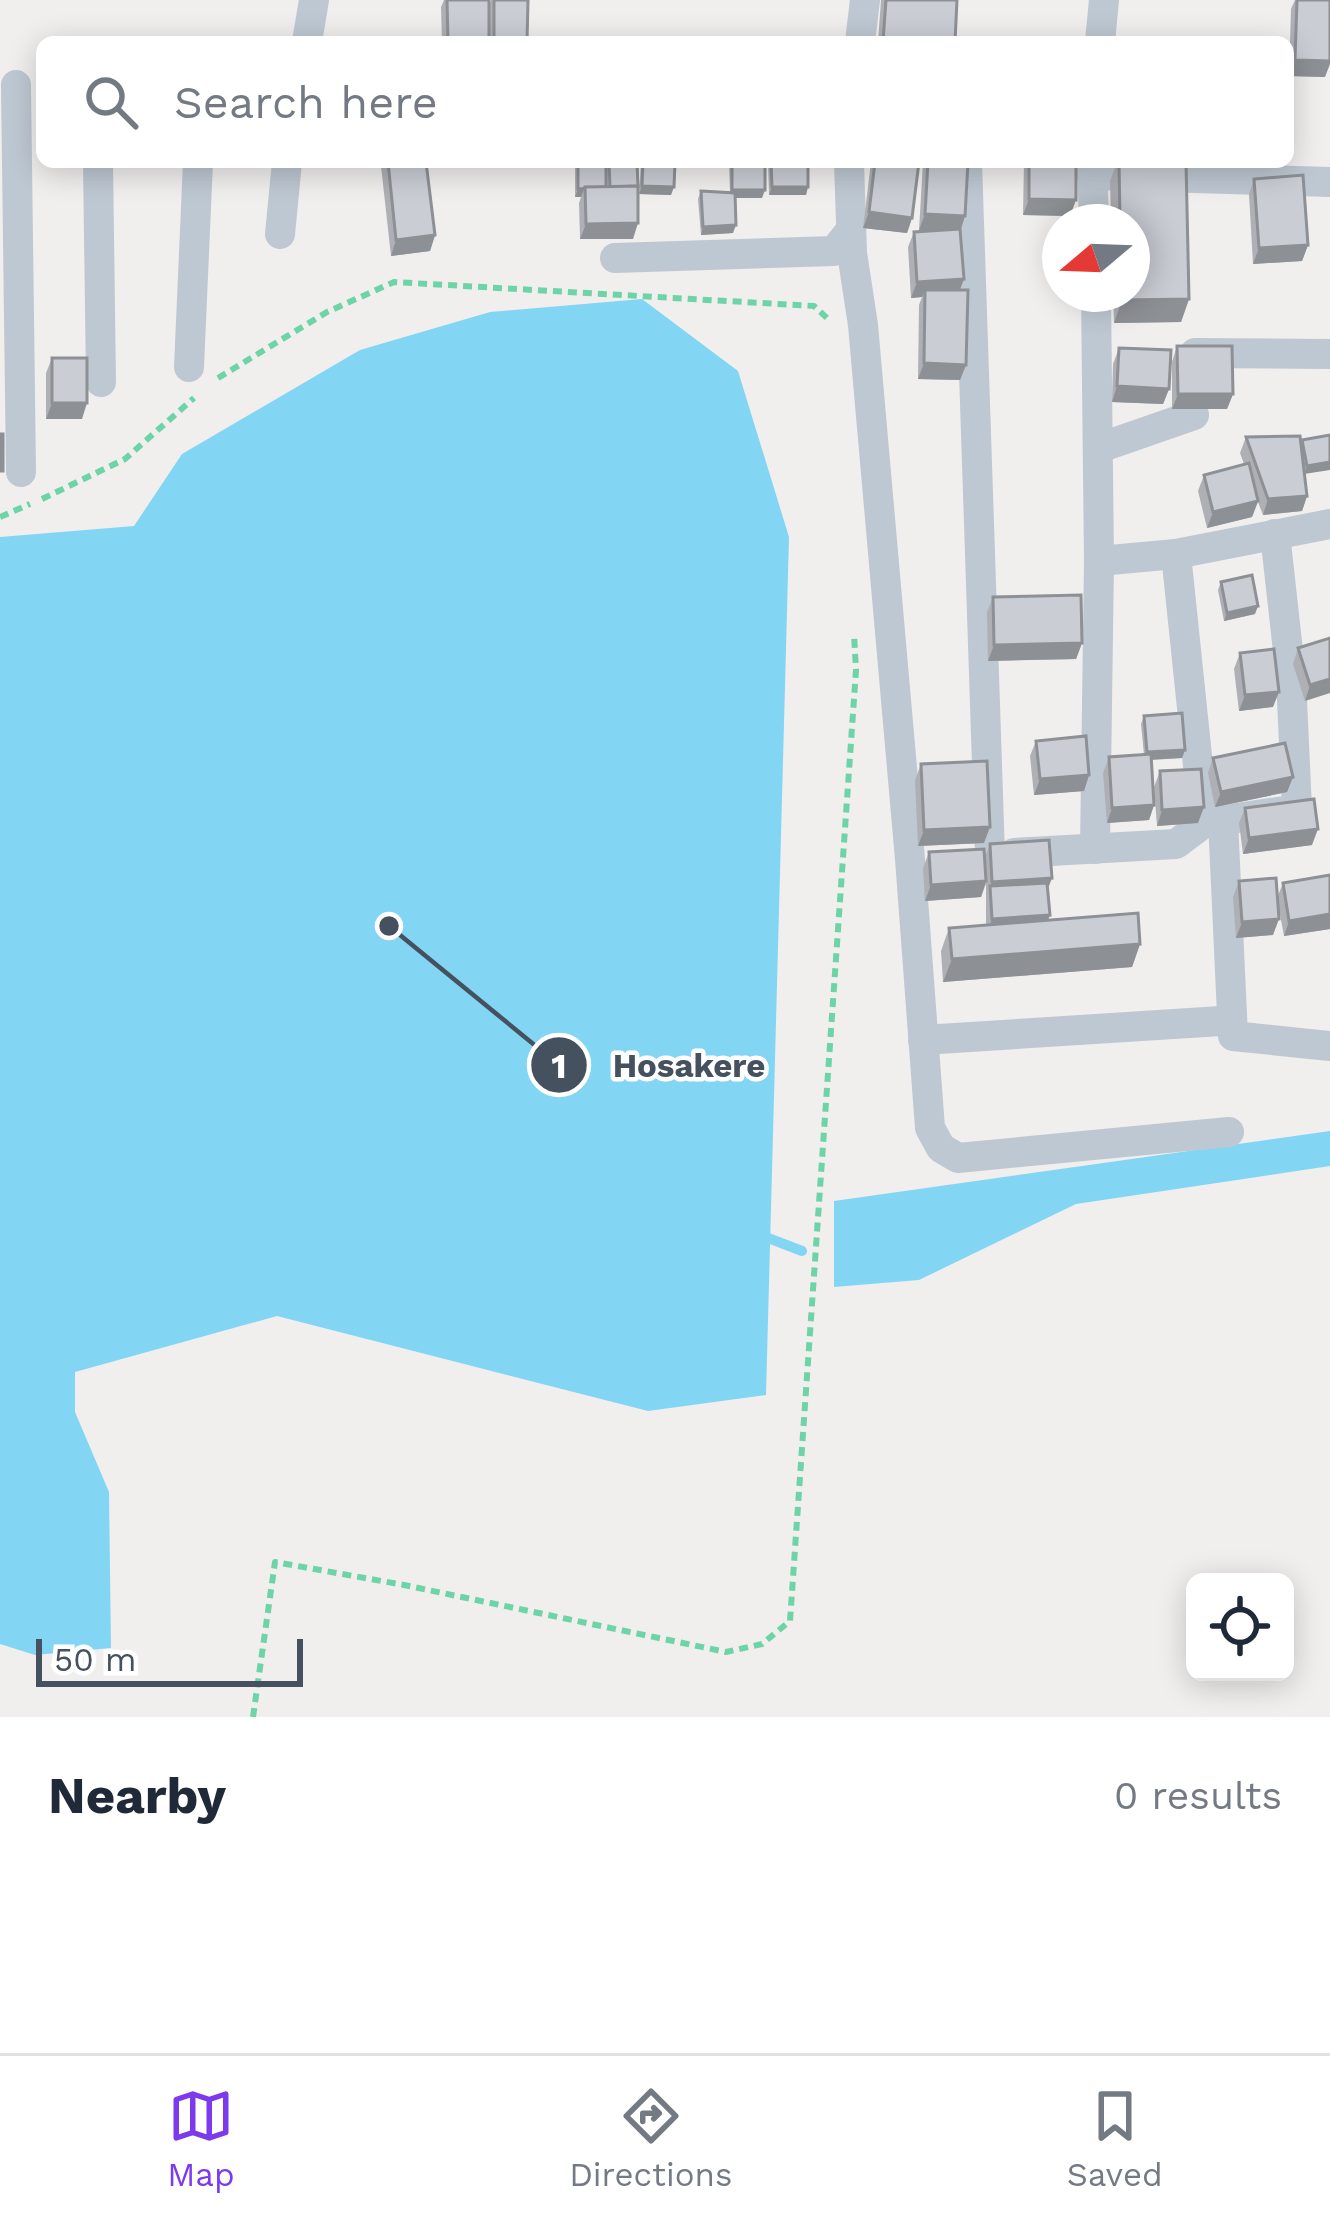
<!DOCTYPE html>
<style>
body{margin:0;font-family:"Work Sans",sans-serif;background:#f2f2f3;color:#1f2937}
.controls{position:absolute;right:36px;bottom:36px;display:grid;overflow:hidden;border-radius:18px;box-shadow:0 6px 30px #0003}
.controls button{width:108px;height:108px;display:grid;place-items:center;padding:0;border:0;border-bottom:3px solid #e0e1e3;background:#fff;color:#1f2937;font:60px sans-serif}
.compass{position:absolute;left:1042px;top:204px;width:108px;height:108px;border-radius:50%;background:#fff;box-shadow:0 6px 30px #0003;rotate:251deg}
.scale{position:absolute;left:36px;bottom:30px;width:267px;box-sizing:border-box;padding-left:12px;border:6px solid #45515e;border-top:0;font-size:33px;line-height:42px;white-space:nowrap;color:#45515e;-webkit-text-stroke:9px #fff;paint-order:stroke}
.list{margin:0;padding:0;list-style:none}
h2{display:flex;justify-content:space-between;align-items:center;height:156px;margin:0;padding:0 48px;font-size:51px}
h2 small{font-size:39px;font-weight:400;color:#747a83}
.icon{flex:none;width:66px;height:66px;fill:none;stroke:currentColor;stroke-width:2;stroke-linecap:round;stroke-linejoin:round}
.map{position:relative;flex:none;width:1330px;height:1717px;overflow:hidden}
.search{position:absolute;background:#fff;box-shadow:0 6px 30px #0003;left:36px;right:36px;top:36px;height:132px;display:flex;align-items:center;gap:30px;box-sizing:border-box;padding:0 42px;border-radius:18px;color:#747a83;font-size:45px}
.sheet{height:336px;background:#fff}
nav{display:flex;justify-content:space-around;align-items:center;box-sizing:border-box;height:168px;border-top:3px solid #e0e1e3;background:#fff;font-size:33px;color:#747a83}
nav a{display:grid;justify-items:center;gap:6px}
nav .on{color:#7c3aed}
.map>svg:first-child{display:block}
</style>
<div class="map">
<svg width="1330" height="1717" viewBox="0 0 1330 1717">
<rect width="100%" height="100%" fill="#f1eeee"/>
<!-- water -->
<g fill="#82d6f4">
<path d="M 642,299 L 738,371 L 789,537 L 766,1395 L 648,1411 L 277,1316 L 75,1372 L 75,1412 L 109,1492 L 111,1648 L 35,1655 L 0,1644 L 0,537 L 134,526 L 182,454 L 360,350 L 490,312 Z"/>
<path d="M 1330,1131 L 1330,1166 L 1076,1204 L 919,1280 L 834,1287 L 834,1201 Z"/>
</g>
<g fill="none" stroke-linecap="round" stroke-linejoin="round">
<!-- stream -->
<path stroke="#82d6f4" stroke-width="10" d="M 758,1234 L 802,1251"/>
<!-- path -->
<g stroke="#6dd4a7" stroke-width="6" stroke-dasharray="9 6" stroke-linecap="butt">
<path d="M 218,378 L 327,312 L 394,282 L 814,306 L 828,319"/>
<path d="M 42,499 L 125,459 L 194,398"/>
<path d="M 0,517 L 30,504"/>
<path d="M 253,1717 L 275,1562 L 404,1585 L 726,1652 L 762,1644 L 790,1621 L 856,670 L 854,634"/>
</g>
<!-- street -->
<g stroke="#bec8d2" stroke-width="30">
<path d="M 307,42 L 314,0"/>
<path d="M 860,42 L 865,0"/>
<path d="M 1100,42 L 1104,0"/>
<path d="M 16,85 L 21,472"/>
<path d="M 98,162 L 101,382"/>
<path d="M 849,162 L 852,253 L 863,325 L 910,859 L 930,1128 L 941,1148 L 958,1158 L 1229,1132"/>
<path d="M 967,162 L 990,855"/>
<path d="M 1092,162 L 1094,222"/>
<path d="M 1092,175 L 1330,182"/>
<path d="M 280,234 L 287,162"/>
<path d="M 615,258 L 834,251 L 851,230"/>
<path d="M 1195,353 L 1330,354"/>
<path d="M 189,367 L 198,162"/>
<path d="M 1099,448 L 1194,415"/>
<path d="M 1099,561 L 1176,554 L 1330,524"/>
<path d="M 1223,820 L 1233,1036 L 1330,1046"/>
<path d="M 1204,823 L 1297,809 L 1291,678 L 1275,534"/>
<path d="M 1095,849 L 1099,561 L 1096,294"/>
<path d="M 1014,853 L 1176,844 L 1204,823 L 1176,554"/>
<path d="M 923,1040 L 1221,1021"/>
</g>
</g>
<!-- wall -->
<g fill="#aeb0b6">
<path d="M 444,0 L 489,0 L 489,7 L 491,0 L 528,0 L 527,42 L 442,42 L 441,7 Z"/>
<path d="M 881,0 L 957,0 L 955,42 L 878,42 Z"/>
<path d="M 1295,0 L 1330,0 L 1325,77 L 1289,76 L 1291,9 Z"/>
<path d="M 382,162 L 426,162 L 435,235 L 430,251 L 391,256 L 381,166 Z"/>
<path d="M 575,162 L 606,162 L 606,187 L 606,162 L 637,162 L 633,239 L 580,239 L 579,203 L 581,197 L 575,197 Z"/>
<path d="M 641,162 L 675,162 L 671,195 L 639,194 Z"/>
<path d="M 729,162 L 765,162 L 762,198 L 735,198 L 733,233 L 701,235 L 698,199 L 701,191 L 730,193 Z"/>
<path d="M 768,162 L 808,162 L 806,195 L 769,195 Z"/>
<path d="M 871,162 L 919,162 L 912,218 L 907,233 L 863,228 Z"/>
<path d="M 923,162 L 968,162 L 960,230 L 960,290 L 966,365 L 960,380 L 918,379 L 919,305 L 922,297 L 911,298 L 908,247 L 914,232 L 931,231 L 919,230 Z"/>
<path d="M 1024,162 L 1076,162 L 1070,216 L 1023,215 Z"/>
<path d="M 1117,162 L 1186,162 L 1189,299 L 1181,322 L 1114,323 L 1113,294 L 1132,294 L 1132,222 L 1111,222 L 1110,181 Z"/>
<path d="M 1254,179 L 1308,245 L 1302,261 L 1253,264 L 1249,194 Z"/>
<path d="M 1177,346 L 1233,394 L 1227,409 L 1172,409 L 1172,362 Z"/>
<path d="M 1119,348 L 1169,389 L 1163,404 L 1112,402 L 1113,364 Z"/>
<path d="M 52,358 L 82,419 L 46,419 L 46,373 Z"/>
<path d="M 1330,435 L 1305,474 L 1307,496 L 1302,511 L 1263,515 L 1258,502 L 1252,517 L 1207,528 L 1198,491 L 1204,475 L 1244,464 L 1240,453 L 1246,437 L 1301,443 Z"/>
<path d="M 1221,582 L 1255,614 L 1224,621 L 1218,590 Z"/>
<path d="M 993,597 L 1082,643 L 1076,659 L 988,661 L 987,612 Z"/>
<path d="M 1330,638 L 1305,701 L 1293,664 L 1298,648 Z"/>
<path d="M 1240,653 L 1273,707 L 1239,711 L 1234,669 Z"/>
<path d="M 1144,716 L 1185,750 L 1182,758 L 1151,760 L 1154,805 L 1149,820 L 1107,823 L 1103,773 L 1109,757 L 1144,755 L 1141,724 Z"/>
<path d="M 1036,741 L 1089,775 L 1084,791 L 1034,795 L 1030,756 Z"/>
<path d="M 1213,758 L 1293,777 L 1287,792 L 1215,807 L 1208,773 Z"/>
<path d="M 921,764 L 984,843 L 918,846 L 915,780 Z"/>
<path d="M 1160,771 L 1198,823 L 1157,826 L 1154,787 Z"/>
<path d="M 1245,808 L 1312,845 L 1243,854 L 1239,823 Z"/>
<path d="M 990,844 L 1048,889 L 1048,920 L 1140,944 L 1132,967 L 943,982 L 941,951 L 949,928 L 986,925 L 986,884 L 981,897 L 925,901 L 923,868 L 929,852 L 985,857 Z"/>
<path d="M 1330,875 L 1330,929 L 1284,936 L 1277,898 L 1283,883 Z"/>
<path d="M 1239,881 L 1273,935 L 1236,938 L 1233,897 Z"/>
</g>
<!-- shaded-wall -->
<g fill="#8d9094">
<path d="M 1295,60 L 1330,61 L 1330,64 L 1325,77 L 1289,76 Z"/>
<path d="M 642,186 L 674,187 L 671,195 L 639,194 Z"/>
<path d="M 772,187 L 808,187 L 806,195 L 769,195 Z"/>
<path d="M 578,189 L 584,189 L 581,197 L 575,197 Z"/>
<path d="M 732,190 L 765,190 L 762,198 L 730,198 Z"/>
<path d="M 1029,199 L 1076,200 L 1070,216 L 1023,215 Z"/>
<path d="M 869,212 L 912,218 L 907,233 L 863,228 Z"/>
<path d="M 925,214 L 965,216 L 960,232 L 919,230 Z"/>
<path d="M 638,223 L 633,239 L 580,239 L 586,224 Z"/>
<path d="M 736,225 L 733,233 L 701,235 L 703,227 Z"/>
<path d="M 435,235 L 430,251 L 391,256 L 396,240 Z"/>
<path d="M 1308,245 L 1302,261 L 1253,264 L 1259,248 Z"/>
<path d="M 964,279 L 958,295 L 925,290 L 922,297 L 911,298 L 917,282 Z"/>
<path d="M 1189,299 L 1181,322 L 1114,323 L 1122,300 Z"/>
<path d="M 924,363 L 966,365 L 960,380 L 918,379 Z"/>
<path d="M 1117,386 L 1169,389 L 1163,404 L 1112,402 Z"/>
<path d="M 1178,394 L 1233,394 L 1227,409 L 1172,409 Z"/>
<path d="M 52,403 L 87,403 L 82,419 L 46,419 Z"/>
<path d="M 1330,462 L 1330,470 L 1304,474 L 1307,466 Z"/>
<path d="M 1307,496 L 1302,511 L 1263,515 L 1268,499 Z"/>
<path d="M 1258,501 L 1252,517 L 1207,528 L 1213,512 Z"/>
<path d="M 1258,606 L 1255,614 L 1224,621 L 1227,613 Z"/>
<path d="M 1082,643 L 1076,659 L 988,661 L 994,645 Z"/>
<path d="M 1330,679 L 1330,693 L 1305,701 L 1310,685 Z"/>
<path d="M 1279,692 L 1273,707 L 1239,711 L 1245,695 Z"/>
<path d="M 1185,750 L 1182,758 L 1144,760 L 1147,752 Z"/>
<path d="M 1089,775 L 1084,791 L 1034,795 L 1040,779 Z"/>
<path d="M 1293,777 L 1287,792 L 1215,807 L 1221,792 Z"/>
<path d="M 1154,805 L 1149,820 L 1107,823 L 1112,808 Z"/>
<path d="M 1204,807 L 1198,823 L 1157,826 L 1162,810 Z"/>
<path d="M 990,827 L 984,843 L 918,846 L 924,830 Z"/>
<path d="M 1318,829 L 1312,845 L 1243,854 L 1249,838 Z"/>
<path d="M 1052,878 L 1046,894 L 990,888 L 992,882 Z"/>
<path d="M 986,881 L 981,897 L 925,901 L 931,885 Z"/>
<path d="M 1330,914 L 1330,929 L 1284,936 L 1289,921 Z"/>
<path d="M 1050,915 L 1044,931 L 986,935 L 992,919 Z"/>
<path d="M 1279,919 L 1273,935 L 1236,938 L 1242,922 Z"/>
<path d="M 1140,944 L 1132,967 L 943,982 L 952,959 Z"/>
</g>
<!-- building -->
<g fill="#cacdd4" stroke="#8d9094" stroke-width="3">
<path d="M 447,0 L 489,0 L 489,42 L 448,42 Z"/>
<path d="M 494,0 L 528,0 L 527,42 L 494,42 Z"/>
<path d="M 886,0 L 957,0 L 955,42 L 883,42 Z"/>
<path d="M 1297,0 L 1330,0 L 1330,61 L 1295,60 Z"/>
<path d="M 388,162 L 426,162 L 435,235 L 396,240 Z"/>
<path d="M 578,162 L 606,162 L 606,187 L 578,189 Z"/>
<path d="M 609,162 L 637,162 L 638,186 L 610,187 Z"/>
<path d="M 643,162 L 675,162 L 674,187 L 642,186 Z"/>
<rect x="732" y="162" width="33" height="28"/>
<path d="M 771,162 L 808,162 L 808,187 L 772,187 Z"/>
<path d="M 875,162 L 919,162 L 912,218 L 869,212 Z"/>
<path d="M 928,162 L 968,162 L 965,216 L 925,214 Z"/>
<path d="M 1029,162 L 1076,162 L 1076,200 L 1029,199 Z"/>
<path d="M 1119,162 L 1186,162 L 1189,299 L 1122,300 L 1122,294 L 1132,294 L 1132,222 L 1120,222 Z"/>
<path d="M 1303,175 L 1308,245 L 1259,248 L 1254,179 Z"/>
<path d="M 638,186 L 638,223 L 586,224 L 585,187 Z"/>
<path d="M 701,191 L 735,193 L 736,225 L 703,227 Z"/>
<path d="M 960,229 L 964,279 L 917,282 L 914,232 Z"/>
<path d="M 925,290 L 968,290 L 966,365 L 924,363 Z"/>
<path d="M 1177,346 L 1232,346 L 1233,394 L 1178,394 Z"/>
<path d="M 1119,348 L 1171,350 L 1169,389 L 1117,386 Z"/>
<rect x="52" y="358" width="35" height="45"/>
<rect x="0" y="434" width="3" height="37"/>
<path d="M 1330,435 L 1330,462 L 1307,466 L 1302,440 Z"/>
<path d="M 1300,436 L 1307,496 L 1268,499 L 1246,437 Z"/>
<path d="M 1249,463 L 1258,501 L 1213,512 L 1204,475 Z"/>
<path d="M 1252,575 L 1258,606 L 1227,613 L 1221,582 Z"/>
<path d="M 1081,595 L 1082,643 L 994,645 L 993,597 Z"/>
<path d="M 1330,638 L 1330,679 L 1310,685 L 1298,648 Z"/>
<path d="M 1274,649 L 1279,692 L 1245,695 L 1240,653 Z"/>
<path d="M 1182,713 L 1185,750 L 1147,752 L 1144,716 Z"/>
<path d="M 1086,736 L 1089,775 L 1040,779 L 1036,741 Z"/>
<path d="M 1285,743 L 1293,777 L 1221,792 L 1213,758 Z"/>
<path d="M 1151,754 L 1154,805 L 1112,808 L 1109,757 Z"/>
<path d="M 987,761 L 990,827 L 924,830 L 921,764 Z"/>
<path d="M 1201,769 L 1204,807 L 1162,810 L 1160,771 Z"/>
<path d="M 1314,799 L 1318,829 L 1249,838 L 1245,808 Z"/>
<path d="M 1049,840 L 1052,878 L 992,882 L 990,844 Z"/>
<path d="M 984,849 L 986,881 L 931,885 L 929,852 Z"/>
<path d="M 1330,875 L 1330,914 L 1289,921 L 1283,883 Z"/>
<path d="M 1276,878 L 1279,919 L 1242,922 L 1239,881 Z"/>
<path d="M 1047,883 L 1050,915 L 992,919 L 990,886 Z"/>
<path d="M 1138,913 L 1140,944 L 952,959 L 949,928 Z"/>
</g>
<!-- callouts -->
<path fill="none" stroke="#45515e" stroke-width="4.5" d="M389 926L559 1065"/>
<g fill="#45515e" stroke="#fff" stroke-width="4.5">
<circle cx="389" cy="926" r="12"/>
<circle cx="559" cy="1065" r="30"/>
</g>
<g font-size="36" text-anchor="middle" font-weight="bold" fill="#fff">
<text x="559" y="1078">1</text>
</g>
<g font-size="33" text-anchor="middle" font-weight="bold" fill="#45515e" stroke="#fff" stroke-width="9" stroke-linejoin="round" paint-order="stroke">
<text x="689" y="1077">Hosakere</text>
</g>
</svg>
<div class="controls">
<button><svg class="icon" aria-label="locate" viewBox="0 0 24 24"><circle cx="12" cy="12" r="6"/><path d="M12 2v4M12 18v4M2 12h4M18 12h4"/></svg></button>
</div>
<svg class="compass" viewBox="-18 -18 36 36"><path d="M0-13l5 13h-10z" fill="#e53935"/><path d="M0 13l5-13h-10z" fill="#747a83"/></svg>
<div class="scale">50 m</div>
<div class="search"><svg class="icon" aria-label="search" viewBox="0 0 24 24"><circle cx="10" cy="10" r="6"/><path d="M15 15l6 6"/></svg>Search here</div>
</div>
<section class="sheet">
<h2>Nearby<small>0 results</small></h2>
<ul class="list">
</ul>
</section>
<nav>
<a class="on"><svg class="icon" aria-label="map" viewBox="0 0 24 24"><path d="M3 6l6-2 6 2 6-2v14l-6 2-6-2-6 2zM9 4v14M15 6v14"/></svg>Map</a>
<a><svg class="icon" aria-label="directions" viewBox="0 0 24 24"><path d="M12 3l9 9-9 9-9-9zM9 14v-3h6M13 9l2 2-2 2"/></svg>Directions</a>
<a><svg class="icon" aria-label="saved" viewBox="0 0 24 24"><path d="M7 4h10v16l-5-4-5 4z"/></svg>Saved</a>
</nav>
